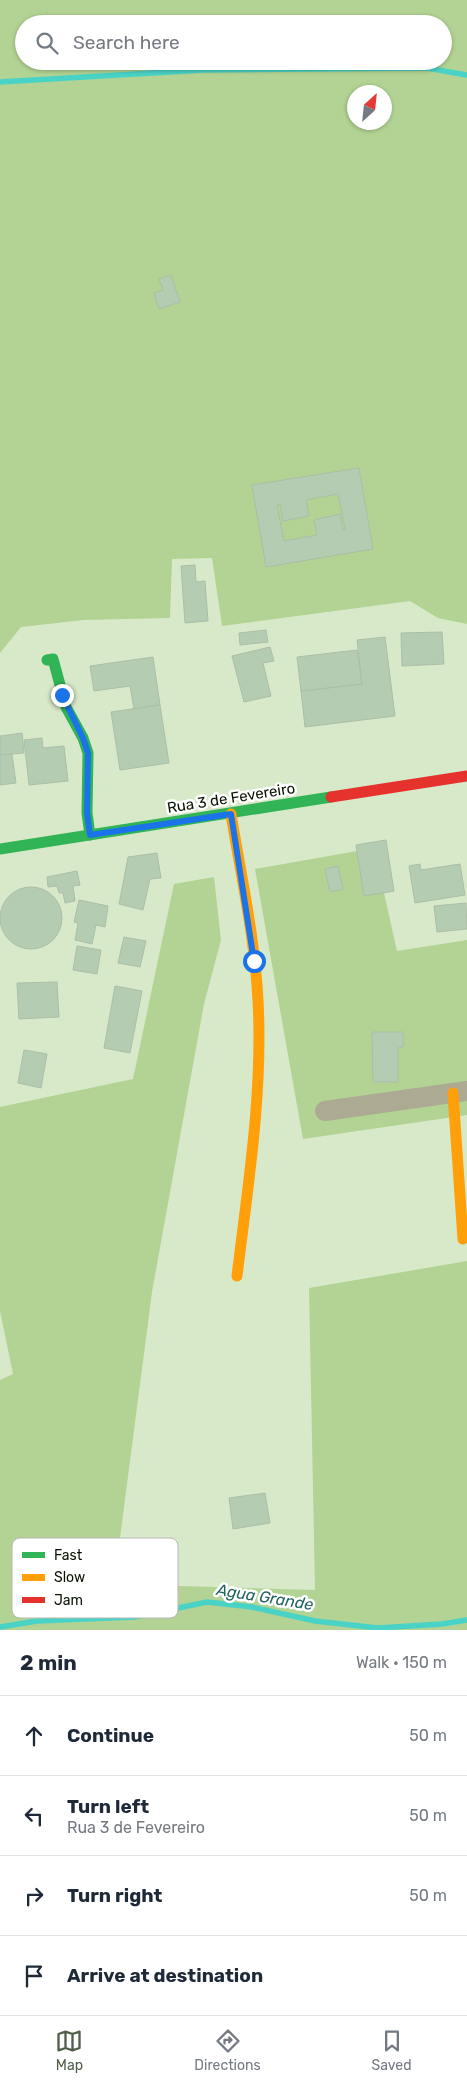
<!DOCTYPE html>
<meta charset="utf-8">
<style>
body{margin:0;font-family:Rubik,sans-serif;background:#f6f6f7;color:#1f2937}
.compass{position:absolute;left:347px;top:85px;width:45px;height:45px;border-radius:50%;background:#fff;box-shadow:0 1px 4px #0004;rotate:27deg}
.stop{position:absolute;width:15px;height:15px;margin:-11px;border:4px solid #1a73e8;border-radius:50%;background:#fff}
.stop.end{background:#1a73e8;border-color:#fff;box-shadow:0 1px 5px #0008}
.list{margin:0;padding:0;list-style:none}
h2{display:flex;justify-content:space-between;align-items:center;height:65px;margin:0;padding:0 20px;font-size:21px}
h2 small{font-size:16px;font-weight:400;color:#747a83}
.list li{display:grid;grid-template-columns:32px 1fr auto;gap:15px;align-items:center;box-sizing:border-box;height:80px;padding:0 20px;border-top:1px solid #e0e1e3}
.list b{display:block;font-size:19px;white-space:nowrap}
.list p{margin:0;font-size:16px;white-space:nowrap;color:#747a83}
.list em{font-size:16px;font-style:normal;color:#747a83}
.icon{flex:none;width:28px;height:28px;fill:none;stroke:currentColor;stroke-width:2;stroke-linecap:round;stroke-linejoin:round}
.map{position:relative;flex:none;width:467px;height:1630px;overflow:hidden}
.search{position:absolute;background:#fff;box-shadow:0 1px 4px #0004;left:15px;right:15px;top:15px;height:55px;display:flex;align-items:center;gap:12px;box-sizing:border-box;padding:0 18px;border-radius:28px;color:#747a83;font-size:19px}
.sheet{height:385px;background:#fff}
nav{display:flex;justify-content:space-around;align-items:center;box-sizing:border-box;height:70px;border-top:1px solid #e0e1e3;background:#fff;font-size:14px;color:#747a83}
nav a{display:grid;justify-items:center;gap:2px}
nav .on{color:#515e48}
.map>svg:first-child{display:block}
</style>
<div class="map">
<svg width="467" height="1630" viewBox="0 0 467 1630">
<rect width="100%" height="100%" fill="#d8e9c9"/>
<!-- forest -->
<g fill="#b2d393" fill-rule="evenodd">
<path d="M 0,0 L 467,0 L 467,624 L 438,618 L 410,601 L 222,626 L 212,558 L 172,559 L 170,618 L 83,620 L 21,627 L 0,653 ZM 24,24 L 443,24 L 443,61 L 24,61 ZM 354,92 L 384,92 L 384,122 L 354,122 Z"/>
<path d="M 374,848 L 397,951 L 467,940 L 467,1115 L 303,1139 L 255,869 Z"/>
<path d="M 214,877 L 221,940 L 204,1004 L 152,1292 L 114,1584 L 315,1590 L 309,1288 L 467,1261 L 467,1630 L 0,1630 L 0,1380 L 13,1374 L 0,1311 L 0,1107 L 133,1079 L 174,884 Z"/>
</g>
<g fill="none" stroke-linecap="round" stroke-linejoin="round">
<!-- stream -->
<g stroke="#49d3c6" stroke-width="5.5">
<path d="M 0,82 L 203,70 L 427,68 L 467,75"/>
<path d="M 0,1627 L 37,1621 L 135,1617 L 207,1602 L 252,1607 L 315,1621 L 378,1628 L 442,1624 L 467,1620"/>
</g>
</g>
<!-- building -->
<g fill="#b4cdb2" stroke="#acbea7" fill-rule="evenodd">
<path d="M 171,275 L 180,302 L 159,309 L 154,293 L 163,290 L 159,279 Z"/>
<path d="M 359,468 L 373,549 L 266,567 L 252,485 ZM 338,494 L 345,529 L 343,530 L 340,514 L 314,520 L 317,535 L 284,541 L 277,505 L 280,504 L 283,521 L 309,516 L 306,500 Z"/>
<path d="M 195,565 L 196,582 L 205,581 L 208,621 L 185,623 L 181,566 Z"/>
<path d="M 266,630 L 268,642 L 240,645 L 239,633 Z"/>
<path d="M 442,632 L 444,664 L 402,666 L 401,633 Z"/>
<path d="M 385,637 L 395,716 L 305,727 L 301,691 L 362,684 L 357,640 Z"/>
<path d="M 270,647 L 274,661 L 263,663 L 271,696 L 244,702 L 232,656 Z"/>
<path d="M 357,650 L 362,684 L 301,691 L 297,657 Z"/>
<path d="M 153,657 L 160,705 L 134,709 L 130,686 L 94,691 L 90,666 Z"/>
<path d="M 160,705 L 169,763 L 120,770 L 111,712 Z"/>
<path d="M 22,733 L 24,753 L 0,755 L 0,736 Z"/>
<path d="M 42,738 L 43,748 L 64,746 L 68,781 L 29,785 L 24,740 Z"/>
<path d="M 12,754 L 16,783 L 0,785 L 0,755 Z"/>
<path d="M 386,840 L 394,891 L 364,896 L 356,845 Z"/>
<path d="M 157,853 L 161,878 L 150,879 L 143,910 L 119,904 L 128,857 Z"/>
<path d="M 420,864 L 421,870 L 460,864 L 465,895 L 415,903 L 409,866 Z"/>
<path d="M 338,866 L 343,889 L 330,892 L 325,869 Z"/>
<path d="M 77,871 L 80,885 L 73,886 L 75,901 L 65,903 L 63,893 L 59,893 L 57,886 L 48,887 L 47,877 Z"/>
<circle cx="31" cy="918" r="31"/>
<path d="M 79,900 L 108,906 L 105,927 L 96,925 L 92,944 L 75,940 L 78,923 L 74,922 Z"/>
<path d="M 466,903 L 467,929 L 437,932 L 434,906 Z"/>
<path d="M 124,937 L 146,941 L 140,967 L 118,963 Z"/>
<path d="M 77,946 L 101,950 L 97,974 L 73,970 Z"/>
<path d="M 57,982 L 59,1017 L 19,1019 L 17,983 Z"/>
<path d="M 115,986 L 142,991 L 130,1053 L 104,1048 Z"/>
<path d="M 372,1032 L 403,1032 L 403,1047 L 398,1048 L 398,1082 L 373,1082 Z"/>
<path d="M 24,1050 L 47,1054 L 41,1088 L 18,1083 Z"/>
<path d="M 265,1493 L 270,1523 L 233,1529 L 229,1498 Z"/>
</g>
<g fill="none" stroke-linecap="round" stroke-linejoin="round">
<!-- street -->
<path stroke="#adaa93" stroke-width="20" d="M 325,1111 L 467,1091"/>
<!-- fast -->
<g stroke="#30b455" stroke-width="11">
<path d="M 47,660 L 53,659 L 66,707 L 83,738 L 88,753 L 87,813 L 90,835"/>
<path d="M 0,849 L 331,797"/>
</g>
<!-- slow -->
<g stroke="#ff9f0a" stroke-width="11">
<path d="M 231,814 C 241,876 255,938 258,1001 C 263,1093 248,1185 237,1276"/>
<path d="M 453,1093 L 463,1239"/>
</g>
<!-- jam -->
<path stroke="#e5322d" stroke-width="11" d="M 331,797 L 467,776"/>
</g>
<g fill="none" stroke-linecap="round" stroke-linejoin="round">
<!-- route -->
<path stroke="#1a73e8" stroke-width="6" d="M 62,695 L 83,738 L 88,753 L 87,813 L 90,835 L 231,814 L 254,961"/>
</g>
<g text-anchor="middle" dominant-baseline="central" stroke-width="5" stroke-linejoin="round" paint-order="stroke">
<!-- street labels -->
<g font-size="15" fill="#091302" stroke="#fff">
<text transform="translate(231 798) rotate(-9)">Rua 3 de Fevereiro</text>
</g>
<!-- water labels -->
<g font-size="16" font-style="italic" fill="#246360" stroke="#fff">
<text transform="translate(265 1597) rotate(9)">Agua Grande</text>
</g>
</g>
<!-- legend -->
<rect x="12" y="1538" width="166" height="80" rx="8" fill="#fff" stroke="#b5b8b3" stroke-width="1"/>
<rect x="22" y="1552" width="23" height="6" fill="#30b455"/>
<rect x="22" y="1574" width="23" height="7" fill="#ff9f0a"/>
<rect x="22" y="1597" width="23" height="6" fill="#e5322d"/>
<g font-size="14" fill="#091302">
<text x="54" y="1560">Fast</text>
<text x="54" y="1582">Slow</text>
<text x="54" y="1605">Jam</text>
</g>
</svg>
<svg class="compass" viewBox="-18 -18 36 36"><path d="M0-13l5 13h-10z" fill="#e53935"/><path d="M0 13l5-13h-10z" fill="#747a83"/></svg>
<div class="stop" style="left:254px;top:961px"></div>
<div class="stop end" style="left:62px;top:695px"></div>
<div class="search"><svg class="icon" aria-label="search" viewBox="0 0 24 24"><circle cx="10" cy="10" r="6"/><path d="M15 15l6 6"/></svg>Search here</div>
</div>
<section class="sheet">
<h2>2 min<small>Walk · 150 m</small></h2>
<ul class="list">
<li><svg class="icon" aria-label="ahead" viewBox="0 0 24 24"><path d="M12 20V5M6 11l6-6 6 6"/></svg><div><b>Continue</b></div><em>50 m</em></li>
<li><svg class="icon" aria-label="left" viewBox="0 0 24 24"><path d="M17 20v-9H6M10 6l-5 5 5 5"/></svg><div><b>Turn left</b><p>Rua 3 de Fevereiro</p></div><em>50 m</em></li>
<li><svg class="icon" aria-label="right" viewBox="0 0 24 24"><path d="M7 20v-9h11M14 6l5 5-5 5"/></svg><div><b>Turn right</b></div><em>50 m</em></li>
<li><svg class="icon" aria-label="arrive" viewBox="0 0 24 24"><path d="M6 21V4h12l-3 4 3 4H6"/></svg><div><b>Arrive at destination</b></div></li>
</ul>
</section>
<nav>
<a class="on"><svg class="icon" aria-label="map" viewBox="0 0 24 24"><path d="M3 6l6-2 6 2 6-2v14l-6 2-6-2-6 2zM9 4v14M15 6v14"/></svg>Map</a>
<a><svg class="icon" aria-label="directions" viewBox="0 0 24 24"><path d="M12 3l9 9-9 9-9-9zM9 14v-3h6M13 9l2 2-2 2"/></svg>Directions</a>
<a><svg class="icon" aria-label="saved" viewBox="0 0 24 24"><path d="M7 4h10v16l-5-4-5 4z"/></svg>Saved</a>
</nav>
